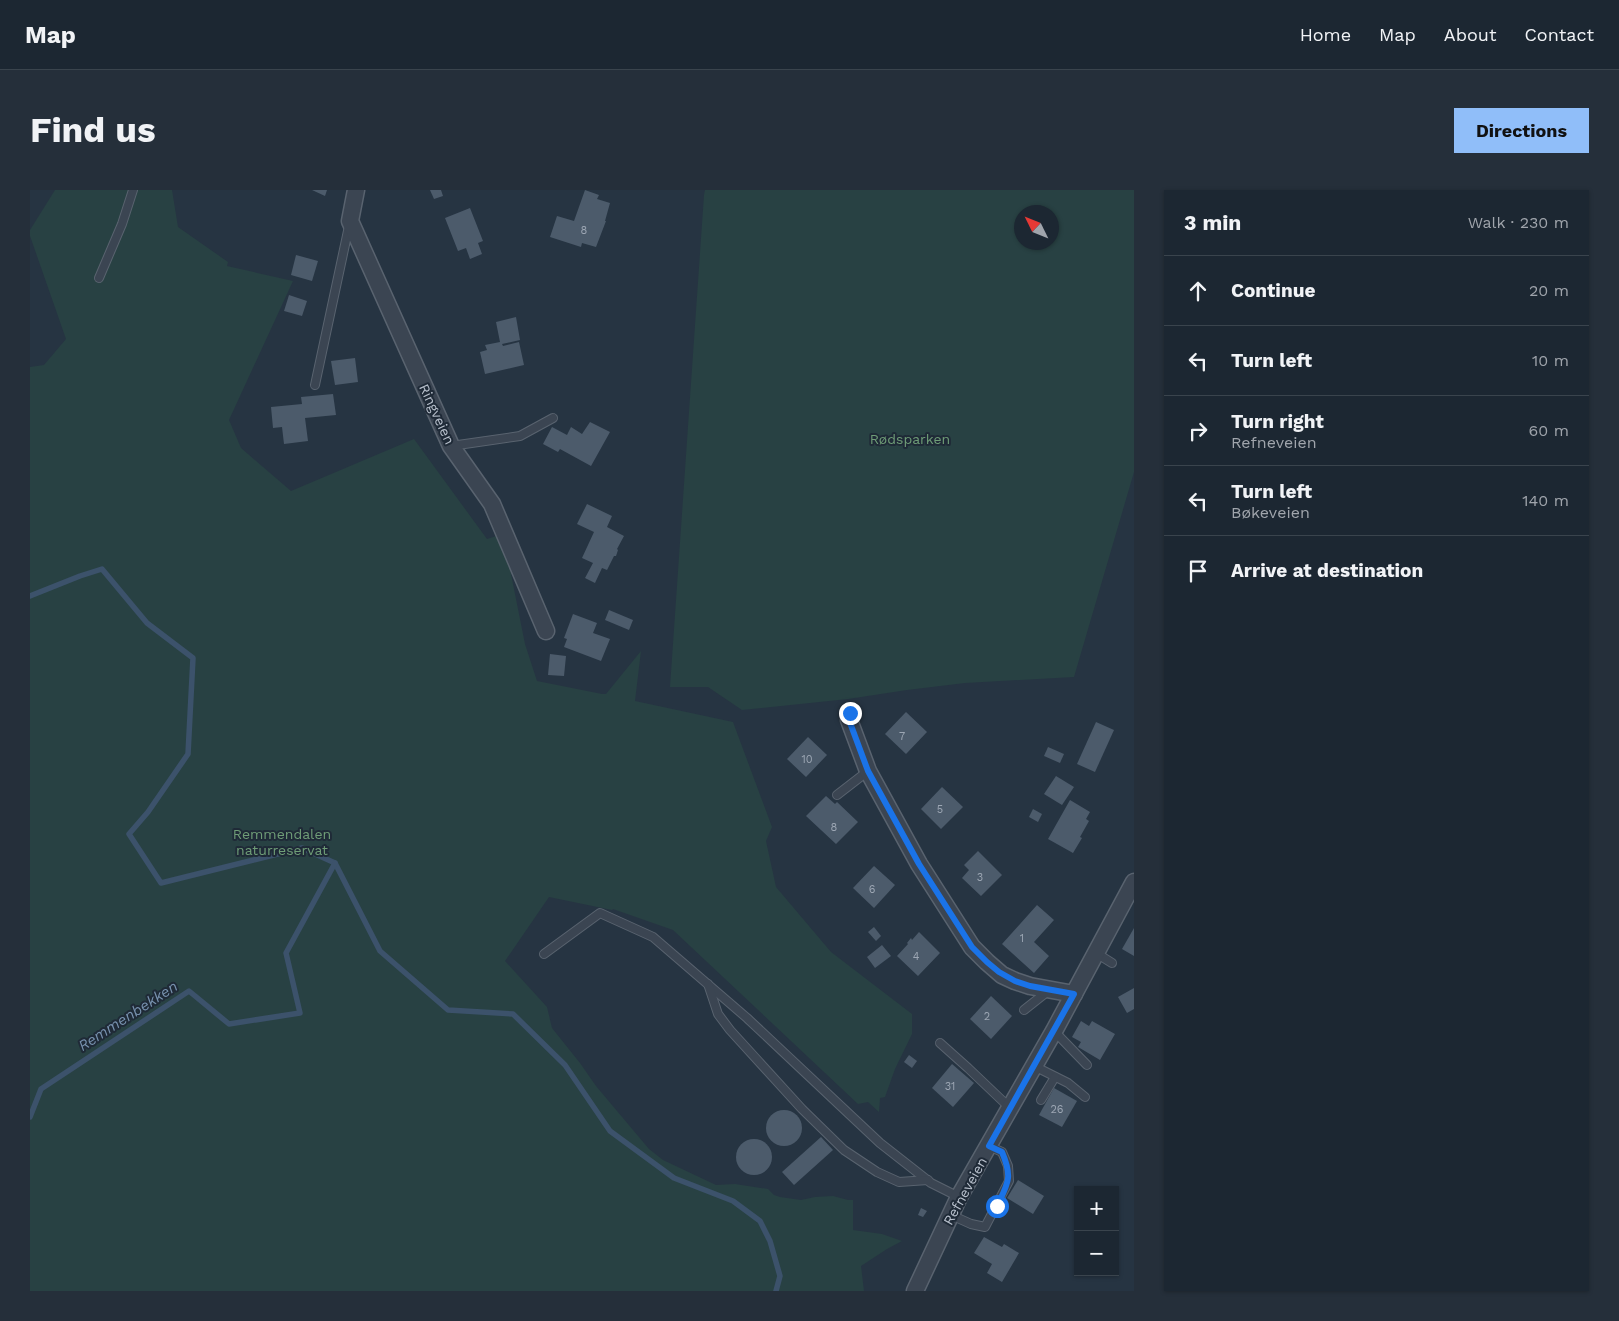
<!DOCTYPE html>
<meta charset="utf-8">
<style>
body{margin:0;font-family:"Work Sans",sans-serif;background:#252f3a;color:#f1f3f6}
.controls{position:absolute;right:15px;bottom:15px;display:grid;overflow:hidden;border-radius:0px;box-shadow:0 1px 4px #0004}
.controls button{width:45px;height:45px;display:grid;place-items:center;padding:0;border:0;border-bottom:1px solid #3a444d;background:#1c2732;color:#f1f3f6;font:25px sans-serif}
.compass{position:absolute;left:984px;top:15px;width:45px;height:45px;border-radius:50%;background:#1c2732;box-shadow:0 1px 4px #0004;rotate:313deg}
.stop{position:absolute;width:15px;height:15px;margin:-11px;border:4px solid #1a73e8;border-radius:50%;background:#fff}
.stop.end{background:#1a73e8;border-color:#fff;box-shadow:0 1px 5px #0008}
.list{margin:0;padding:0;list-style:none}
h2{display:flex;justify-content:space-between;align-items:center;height:65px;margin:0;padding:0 20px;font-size:21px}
h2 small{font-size:16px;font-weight:400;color:#a0a5ac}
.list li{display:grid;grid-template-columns:32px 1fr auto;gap:15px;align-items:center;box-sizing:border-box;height:70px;padding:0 20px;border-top:1px solid #3a444d}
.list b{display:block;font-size:19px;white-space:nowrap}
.list p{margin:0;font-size:16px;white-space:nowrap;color:#a0a5ac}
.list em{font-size:16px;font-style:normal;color:#a0a5ac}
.icon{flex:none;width:28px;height:28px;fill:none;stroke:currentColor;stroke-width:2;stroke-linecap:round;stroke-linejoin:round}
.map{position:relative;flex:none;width:1104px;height:1101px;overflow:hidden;border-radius:0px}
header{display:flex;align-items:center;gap:30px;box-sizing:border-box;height:70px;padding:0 25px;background:#1c2732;border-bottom:1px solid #3a444d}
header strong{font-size:24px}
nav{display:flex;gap:28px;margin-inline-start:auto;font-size:18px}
.intro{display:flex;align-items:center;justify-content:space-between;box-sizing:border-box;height:120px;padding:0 30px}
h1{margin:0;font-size:35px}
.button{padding:12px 22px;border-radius:0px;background:#90bef9;color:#111;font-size:18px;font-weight:700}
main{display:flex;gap:30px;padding:0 30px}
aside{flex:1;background:#1c2732;border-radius:0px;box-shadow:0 1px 4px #0004}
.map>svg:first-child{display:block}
</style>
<header>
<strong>Map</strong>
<nav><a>Home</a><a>Map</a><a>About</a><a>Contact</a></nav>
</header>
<div class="intro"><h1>Find us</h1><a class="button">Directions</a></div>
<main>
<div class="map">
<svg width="1104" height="1101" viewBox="0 0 1104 1101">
<rect width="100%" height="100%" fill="#263442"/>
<!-- green -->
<g fill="#284143" fill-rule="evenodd">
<path d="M 25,0 L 142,0 L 148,37 L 198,72 L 197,76 L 263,91 L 199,230 L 211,258 L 261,301 L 384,249 L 457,349 L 473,344 L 495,454 L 507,491 L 572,504 L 576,504 L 611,461 L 605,511 L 703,532 L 742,637 L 736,651 L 746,697 L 801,762 L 882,824 L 882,844 L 865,879 L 855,907 L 850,908 L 849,922 L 838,912 L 828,914 L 643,740 L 583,719 L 582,720 L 519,707 L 475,771 L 517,817 L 522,838 L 550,873 L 566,896 L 619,959 L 633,970 L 686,995 L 705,994 L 738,999 L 744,1005 L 750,1007 L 771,1010 L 785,1007 L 803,1006 L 818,1010 L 823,1010 L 823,1040 L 852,1044 L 872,1051 L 857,1059 L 831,1076 L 834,1101 L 0,1101 L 0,177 L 14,175 L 36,149 L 0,46 L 0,40 Z"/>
<path d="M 675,0 L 1104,0 L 1104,282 L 1044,487 L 935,493 L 877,500 L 818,509 L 712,520 L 678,497 L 640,497 L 674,5 ZM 1022,22 L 1022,52 L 992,52 L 992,22 Z"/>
</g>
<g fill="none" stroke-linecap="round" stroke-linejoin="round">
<!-- stream -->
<g stroke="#3c526b" stroke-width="5.5">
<path d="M 0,406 L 50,386 L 72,379 L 117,433 L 163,468 L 158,564 L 118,622 L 99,644 L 131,693 L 272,658 L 305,673 L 350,761 L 418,820 L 483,824 L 535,875 L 580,941 L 644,988 L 703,1011 L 730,1031 L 740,1051 L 750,1086 L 746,1101"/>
<path d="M 0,927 L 11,899 L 159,801 L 199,834 L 270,823 L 256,763 L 305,673"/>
</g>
</g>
<!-- building -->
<g fill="#4c5b6b">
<path d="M 282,0 L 297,0 L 295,6 Z"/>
<path d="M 400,0 L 411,0 L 413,6 L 404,9 Z"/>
<path d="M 555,0 L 569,5 L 567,9 L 580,13 L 575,31 L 576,31 L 566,57 L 552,53 L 551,57 L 520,47 L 527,26 L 544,31 Z"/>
<path d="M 440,18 L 453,51 L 448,53 L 452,64 L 440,69 L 436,58 L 428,61 L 415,28 Z"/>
<path d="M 266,65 L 288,71 L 282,91 L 261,85 Z"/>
<path d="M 259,105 L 277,111 L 272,126 L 254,121 Z"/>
<path d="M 486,127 L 490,150 L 472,154 L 473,156 L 489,152 L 494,175 L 455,184 L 450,162 L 457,160 L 455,155 L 470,152 L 466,132 Z"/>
<path d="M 325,168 L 328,192 L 305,195 L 301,171 Z"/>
<path d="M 303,204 L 306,225 L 275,228 L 278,251 L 254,254 L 252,237 L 243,238 L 241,217 L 272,214 L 271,207 Z"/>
<path d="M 560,232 L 580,242 L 561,276 L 530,259 L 528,262 L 513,254 L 522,237 L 537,245 L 541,237 L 552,244 Z"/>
<path d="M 557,314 L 582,326 L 577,337 L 594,346 L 587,359 L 588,360 L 586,366 L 584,366 L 577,380 L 572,378 L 565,393 L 555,388 L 563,373 L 552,368 L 564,342 L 547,334 Z"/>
<path d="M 579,420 L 603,430 L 599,440 L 575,430 Z"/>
<path d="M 543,424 L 567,433 L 563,443 L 580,449 L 571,471 L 534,457 L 537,449 L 534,448 Z"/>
<path d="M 520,464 L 536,466 L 534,486 L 518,485 Z"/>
<path d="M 876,522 L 897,542 L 876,564 L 855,544 Z"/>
<path d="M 1066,532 L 1084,540 L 1065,582 L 1047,574 Z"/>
<path d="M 778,547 L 797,565 L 776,587 L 757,569 Z"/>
<path d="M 1018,557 L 1034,564 L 1030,573 L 1014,566 Z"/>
<path d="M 1026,586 L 1044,597 L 1032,615 L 1014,604 Z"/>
<path d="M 912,597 L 933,617 L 911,639 L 891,619 Z"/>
<path d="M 796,606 L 805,614 L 807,612 L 828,632 L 806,654 L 776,626 Z"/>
<path d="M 1040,610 L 1060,622 L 1056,629 L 1059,631 L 1050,647 L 1052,648 L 1043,663 L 1018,649 Z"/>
<path d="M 1003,619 L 1012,624 L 1008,632 L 999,627 Z"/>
<path d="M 948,661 L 972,685 L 951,706 L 932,688 L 939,680 L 934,675 Z"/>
<path d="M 844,676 L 865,695 L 844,718 L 823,698 Z"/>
<path d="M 1007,715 L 1024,730 L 1004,752 L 1019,766 L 1004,783 L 972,754 Z"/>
<path d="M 844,737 L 851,746 L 846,751 L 838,742 Z"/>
<path d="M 1104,738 L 1104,766 L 1092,759 Z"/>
<path d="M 889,742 L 910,763 L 888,786 L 867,766 L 878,754 L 877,753 L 881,748 L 882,750 Z"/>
<path d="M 852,755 L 861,766 L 845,778 L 837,767 Z"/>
<path d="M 1104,798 L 1104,819 L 1097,823 L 1088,807 Z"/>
<path d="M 961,806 L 982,826 L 961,849 L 940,829 Z"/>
<path d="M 1051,831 L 1059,836 L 1062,831 L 1085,844 L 1070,870 L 1048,857 L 1051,852 L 1042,847 Z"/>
<path d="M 879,865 L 887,871 L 882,878 L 874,872 Z"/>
<path d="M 922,874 L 944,893 L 923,917 L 902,898 Z"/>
<path d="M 1024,898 L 1047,911 L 1032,937 L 1009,925 Z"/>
<circle cx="754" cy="938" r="18"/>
<path d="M 791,947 L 803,960 L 764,995 L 752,982 Z"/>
<circle cx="724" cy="967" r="18"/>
<path d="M 988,990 L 1014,1006 L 1003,1024 L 977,1008 Z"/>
<path d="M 891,1018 L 897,1021 L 893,1027 L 888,1025 Z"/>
<path d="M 954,1047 L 972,1057 L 974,1054 L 989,1063 L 972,1092 L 957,1083 L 962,1074 L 944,1063 Z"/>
</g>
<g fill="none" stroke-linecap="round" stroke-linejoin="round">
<defs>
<g id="service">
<path d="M 69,88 L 92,34 L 103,0"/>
<path d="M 285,195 L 319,36"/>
<path d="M 421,256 L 490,246 L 523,228"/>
<path d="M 807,605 L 838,581"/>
<path d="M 1066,763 L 1082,773"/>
<path d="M 514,764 L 570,723 L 623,747 L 717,828 L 850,953 L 901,993 L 929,1007"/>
<path d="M 678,794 L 688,824 L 700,840 L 772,919 L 814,960 L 847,982 L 869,992 L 898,990"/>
<path d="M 994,820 L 1018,801"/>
<path d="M 1024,841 L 1057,875"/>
<path d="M 910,853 L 938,878 L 980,918"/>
<path d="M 1004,876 L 1038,893 L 1055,907"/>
<path d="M 1011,910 L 1025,887"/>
<path d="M 921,1025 L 941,1034 L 955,1037 L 979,991 L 978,976 L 972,962 L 959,956"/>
</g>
<g id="minor">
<path d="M 326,0 L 320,31 L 421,256 L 462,314 L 516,441"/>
<path d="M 820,523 L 819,530 L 838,581 L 889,674 L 942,757 L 957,772 L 972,785 L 985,791 L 1000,796 L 1044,804"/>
<path d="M 885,1101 L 929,1007 L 1024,841 L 1104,692"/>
</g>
</defs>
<!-- service casing -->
<use href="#service" stroke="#59636f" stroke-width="10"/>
<!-- minor casing -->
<use href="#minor" stroke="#59636f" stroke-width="19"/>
<!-- service -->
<use href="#service" stroke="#3b4552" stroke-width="8"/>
<!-- minor -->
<use href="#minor" stroke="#3b4552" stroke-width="16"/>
</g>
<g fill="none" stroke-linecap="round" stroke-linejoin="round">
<!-- route -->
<path stroke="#1a73e8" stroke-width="6" d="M 820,523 L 819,530 L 838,581 L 889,674 L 942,757 L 957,772 L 969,782 L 985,791 L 1000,796 L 1044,804 L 959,956 L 972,962 C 983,988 978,993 967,1016"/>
</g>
<g text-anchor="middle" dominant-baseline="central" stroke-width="4" stroke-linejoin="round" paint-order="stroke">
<!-- number labels -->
<g font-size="11" fill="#9da7b4">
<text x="554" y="40">8</text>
<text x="872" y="546">7</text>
<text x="777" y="569">10</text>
<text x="910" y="619">5</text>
<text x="804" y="637">8</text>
<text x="950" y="687">3</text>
<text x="842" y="699">6</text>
<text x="992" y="748">1</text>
<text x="886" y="766">4</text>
<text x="957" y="826">2</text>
<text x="920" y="896">31</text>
<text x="1027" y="919">26</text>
</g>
<!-- street labels -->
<g font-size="14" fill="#b8c0cc" stroke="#1f2a37">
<text transform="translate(407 224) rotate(65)">Ringveien</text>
<text transform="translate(935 1001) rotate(-61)">Refneveien</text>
</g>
<!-- park labels -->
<g font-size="14" fill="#6f9d77" stroke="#1f2a37">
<text x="880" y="249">Rødsparken</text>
<text x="252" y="644">Remmendalen<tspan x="252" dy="16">naturreservat</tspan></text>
</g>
<!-- water labels -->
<g font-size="15" font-style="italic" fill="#7892af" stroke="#1f2a37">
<text transform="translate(98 826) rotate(-33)">Remmenbekken</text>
</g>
</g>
</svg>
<div class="controls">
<button>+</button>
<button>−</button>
</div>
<svg class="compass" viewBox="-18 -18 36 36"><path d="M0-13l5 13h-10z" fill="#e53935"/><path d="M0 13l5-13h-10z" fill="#a0a5ac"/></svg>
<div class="stop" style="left:967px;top:1016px"></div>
<div class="stop end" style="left:820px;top:523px"></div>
</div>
<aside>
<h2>3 min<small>Walk · 230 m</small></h2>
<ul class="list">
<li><svg class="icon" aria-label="ahead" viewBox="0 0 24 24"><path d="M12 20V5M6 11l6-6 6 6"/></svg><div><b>Continue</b></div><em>20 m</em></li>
<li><svg class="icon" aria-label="left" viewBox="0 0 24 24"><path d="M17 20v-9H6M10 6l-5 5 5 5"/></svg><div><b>Turn left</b></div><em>10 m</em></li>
<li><svg class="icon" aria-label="right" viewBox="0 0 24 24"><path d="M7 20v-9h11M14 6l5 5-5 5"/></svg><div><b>Turn right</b><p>Refneveien</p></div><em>60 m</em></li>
<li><svg class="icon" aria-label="left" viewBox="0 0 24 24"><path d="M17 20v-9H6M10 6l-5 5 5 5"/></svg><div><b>Turn left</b><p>Bøkeveien</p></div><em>140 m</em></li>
<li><svg class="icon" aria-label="arrive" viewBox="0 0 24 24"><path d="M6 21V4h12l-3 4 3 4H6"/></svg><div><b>Arrive at destination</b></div></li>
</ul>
</aside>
</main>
